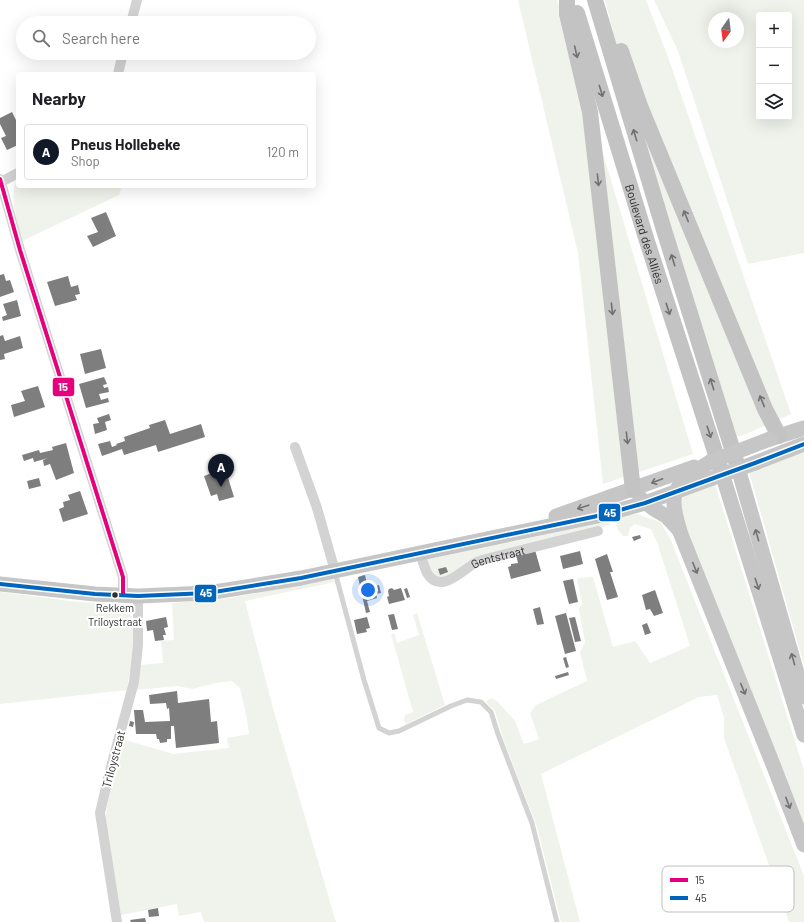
<!DOCTYPE html>
<meta charset="utf-8">
<style>
body{margin:0;font-family:Barlow,sans-serif;background:#f6f6f6;color:#202124}
.controls{position:absolute;right:12px;top:12px;display:grid;overflow:hidden;border-radius:4px;box-shadow:0 4px 16px #0002}
.controls button{width:36px;height:36px;display:grid;place-items:center;padding:0;border:0;border-bottom:1px solid #e0e0e0;background:#fff;color:#202124;font:20px sans-serif}
.compass{position:absolute;left:708px;top:12px;width:36px;height:36px;border-radius:50%;background:#fff;box-shadow:0 4px 16px #0002;rotate:194deg}
.you{position:absolute;left:368px;top:590px;width:14px;height:14px;margin:-10px;border:3px solid #fff;border-radius:50%;background:#1a73e8;box-shadow:0 0 0 6px #1a73e833}
.badge{display:grid;place-items:center;width:26px;height:26px;border-radius:50%;background:#111827;color:#fff;font-size:13px;font-weight:700}
.pin{position:absolute;translate:-50% -33px;filter:drop-shadow(0 1px 2px #0008)}
.pin::after{content:'';position:absolute;top:21px;width:14px;height:12px;background:inherit;clip-path:polygon(0 0,100% 0,50% 100%)}
.list{margin:0;padding:0;list-style:none}
h2{display:flex;justify-content:space-between;align-items:center;height:52px;margin:0;padding:0 16px;font-size:17px}
h2 small{font-size:13px;font-weight:400;color:#757577}
.list li{display:grid;grid-template-columns:26px 1fr auto;gap:12px;align-items:center;box-sizing:border-box;height:56px;margin:0 8px 8px;padding:0 8px;border:1px solid #e0e0e0;border-radius:4px}
.list b{display:block;font-size:15px;white-space:nowrap}
.list p{margin:0;font-size:13px;white-space:nowrap;color:#757577}
.list em{font-size:13px;font-style:normal;color:#757577}
.icon{flex:none;width:22px;height:22px;fill:none;stroke:currentColor;stroke-width:2;stroke-linecap:round;stroke-linejoin:round}
.map{position:relative;flex:none;width:804px;height:922px;overflow:hidden}
.search{position:absolute;background:#fff;box-shadow:0 4px 16px #0002;left:16px;top:16px;width:300px;height:44px;display:flex;align-items:center;gap:10px;box-sizing:border-box;padding:0 14px;border-radius:22px;color:#757577;font-size:15px}
.panel{position:absolute;background:#fff;box-shadow:0 4px 16px #0002;left:16px;top:72px;width:300px;height:116px;border-radius:4px}
.map>svg:first-child{display:block}
</style>
<div class="map">
<svg width="804" height="922" viewBox="0 0 804 922">
<rect width="100%" height="100%" fill="#fff"/>
<!-- green -->
<g fill="#f0f3ec" fill-rule="evenodd">
<path d="M 518,0 L 557,0 L 693,454 L 603,484 L 578,253 Z"/>
<path d="M 605,0 L 646,0 L 668,57 L 791,414 L 744,435 L 729,438 L 664,230 Z"/>
<path d="M 654,0 L 804,0 L 804,253 L 748,264 L 678,51 ZM 759,15 L 789,15 L 789,117 L 759,117 ZM 714,18 L 738,18 L 738,42 L 714,42 Z"/>
<path d="M 18,179 L 18,186 L 120,186 L 121,189 L 119,195 L 22,241 C 19,227 7,191 18,179 Z"/>
<path d="M 804,451 L 804,665 L 749,472 Z"/>
<path d="M 715,484 L 804,770 L 804,824 L 684,527 L 679,502 L 685,495 Z"/>
<path d="M 637,514 L 660,522 L 670,538 L 804,876 L 804,922 L 789,922 L 724,738 L 724,717 L 717,695 L 699,697 L 541,774 L 580,922 L 561,922 L 537,827 L 504,741 L 495,711 L 486,702 L 491,698 L 497,701 L 515,721 L 524,744 L 539,739 L 530,713 L 536,705 L 587,681 L 580,653 L 585,642 L 579,609 L 582,604 L 577,578 L 593,577 L 613,647 L 635,641 L 650,663 L 690,646 L 658,545 L 651,529 L 635,524 L 630,528 L 628,536 L 623,536 C 618,530 615,527 617,519 L 626,515 Z"/>
<path d="M 609,519 L 610,525 L 504,551 L 448,577 L 435,578 L 426,563 L 428,559 L 526,539 Z"/>
<path d="M 333,579 L 335,582 L 245,601 L 274,712 L 336,922 L 204,922 L 201,912 L 179,916 L 177,904 L 121,915 L 106,825 C 106,795 115,767 122,739 L 173,754 L 229,748 L 227,738 L 249,734 L 247,719 L 240,688 L 232,681 L 215,683 L 193,689 L 177,686 L 136,690 L 139,665 L 163,663 L 161,641 L 174,640 L 172,603 L 224,599 Z"/>
<path d="M 0,592 L 78,602 L 121,604 C 126,607 130,610 131,615 C 138,636 130,669 127,690 L 0,704 Z"/>
<path d="M 417,613 L 445,705 L 406,724 L 404,720 L 405,715 L 413,712 L 391,634 L 395,634 L 397,643 L 419,635 L 413,615 Z"/>
</g>
<!-- building -->
<g fill="#7e7e7e">
<path d="M 12,112 L 18,124 L 18,145 L 7,150 L 1,138 L 6,136 L 0,124 L 0,118 Z"/>
<path d="M 106,212 L 116,236 L 93,247 L 87,236 L 98,232 L 91,218 Z"/>
<path d="M 4,274 L 6,281 L 10,280 L 14,292 L 0,297 L 0,275 Z"/>
<path d="M 68,276 L 71,287 L 78,285 L 80,294 L 75,295 L 77,300 L 55,306 L 47,282 Z"/>
<path d="M 17,300 L 21,316 L 3,321 L 2,317 L 7,315 L 3,304 Z"/>
<path d="M 3,335 L 5,341 L 20,336 L 23,348 L 4,354 L 5,359 L 0,360 L 0,336 Z"/>
<path d="M 101,349 L 106,368 L 85,374 L 80,354 Z"/>
<path d="M 104,377 L 107,384 L 103,385 L 104,388 L 108,387 L 109,392 L 99,394 L 101,400 L 108,398 L 109,402 L 86,408 L 79,384 Z"/>
<path d="M 38,386 L 45,407 L 14,417 L 11,405 L 25,401 L 21,391 Z"/>
<path d="M 109,414 L 111,420 L 105,422 L 107,430 L 95,434 L 93,424 L 99,423 L 97,418 Z"/>
<path d="M 165,420 L 170,434 L 201,424 L 205,437 L 158,452 L 156,445 L 124,455 L 122,449 L 102,456 L 98,444 L 110,441 L 112,447 L 117,445 L 116,444 L 125,441 L 124,437 L 150,428 L 149,425 Z"/>
<path d="M 66,443 L 74,473 L 56,480 L 50,464 L 44,466 L 43,460 L 48,458 L 34,462 L 33,458 L 24,461 L 22,455 L 39,450 L 40,453 L 53,450 L 52,447 Z"/>
<path d="M 225,468 L 234,497 L 219,501 L 217,494 L 211,496 L 204,476 Z"/>
<path d="M 39,478 L 41,486 L 29,489 L 27,481 Z"/>
<path d="M 80,491 L 88,514 L 63,522 L 59,509 L 64,507 L 63,502 L 70,500 L 68,495 Z"/>
<path d="M 640,535 L 641,538 L 634,541 L 632,537 Z"/>
<path d="M 535,550 L 541,571 L 511,579 L 508,567 L 511,566 L 511,564 L 518,563 L 516,555 Z"/>
<path d="M 580,551 L 583,564 L 563,569 L 560,556 Z"/>
<path d="M 607,554 L 613,572 L 610,572 L 618,597 L 607,600 L 595,559 Z"/>
<path d="M 446,567 L 448,572 L 440,575 L 438,569 Z"/>
<path d="M 365,575 L 368,588 L 379,585 L 381,593 L 376,594 L 377,598 L 367,601 L 370,612 L 366,613 L 358,577 Z"/>
<path d="M 573,579 L 578,602 L 569,604 L 563,581 Z"/>
<path d="M 392,588 L 394,590 L 401,588 L 405,600 L 389,604 L 387,597 L 389,596 L 388,591 L 389,589 Z"/>
<path d="M 407,588 L 410,597 L 407,598 L 404,589 Z"/>
<path d="M 655,590 L 663,613 L 654,616 L 650,609 L 646,610 L 642,595 Z"/>
<path d="M 540,607 L 544,624 L 537,625 L 533,609 Z"/>
<path d="M 566,613 L 576,651 L 565,654 L 555,616 Z"/>
<path d="M 394,614 L 398,629 L 392,630 L 388,615 Z"/>
<path d="M 166,617 L 168,627 L 164,628 L 166,635 L 163,635 L 164,640 L 155,641 L 153,630 L 147,631 L 146,621 Z"/>
<path d="M 367,617 L 370,628 L 366,629 L 367,632 L 357,634 L 354,620 Z"/>
<path d="M 575,617 L 581,641 L 575,642 L 569,618 Z"/>
<path d="M 647,623 L 651,633 L 645,635 L 642,625 Z"/>
<path d="M 566,657 L 569,667 L 566,668 L 563,658 Z"/>
<path d="M 568,672 L 569,675 L 556,679 L 555,676 Z"/>
<path d="M 177,691 L 178,703 L 209,699 L 211,722 L 217,721 L 219,743 L 176,748 L 174,726 L 171,726 L 171,739 L 167,739 L 167,742 L 160,743 L 159,739 L 157,739 L 156,734 L 136,734 L 134,710 L 143,710 L 145,722 L 170,721 L 169,708 L 167,709 L 166,703 L 150,704 L 149,695 Z"/>
<path d="M 130,721 L 134,722 L 133,727 L 129,726 Z"/>
<path d="M 158,908 L 159,916 L 149,917 L 148,910 Z"/>
<path d="M 145,918 L 146,922 L 131,922 L 130,920 Z"/>
</g>
<g fill="none" stroke-linecap="round" stroke-linejoin="round">
<!-- service -->
<path stroke="#d3d3d3" stroke-width="5" d="M 335,572 L 364,680 L 379,728 L 389,733 L 399,731 L 451,706 L 467,700 L 481,702 L 491,712 L 498,734 L 532,823 L 557,922"/>
<!-- minor -->
<g stroke="#d3d3d3" stroke-width="10">
<path d="M 131,23 L 137,0"/>
<path d="M 118,74 L 123,53"/>
<path d="M 0,179 L 20,250 L 123,577 L 123,595"/>
<path d="M 1,182 L 18,173"/>
<path d="M 295,447 L 317,508 L 335,571"/>
<path id="s1" d="M 420,553 C 422,559 424,567 427,573 C 440,595 461,571 475,563 C 478,561 482,560 486,559 L 598,531"/>
<path d="M 117,922 L 100,813 L 108,778 L 134,682 L 138,645 L 138,596"/>
</g>
<!-- primary -->
<g stroke="#c6c6c6" stroke-width="15">
<path d="M 770,439 L 804,428"/>
<path d="M 736,461 L 804,697"/>
<path d="M 710,462 C 695,472 673,482 674,503 C 674,513 678,523 680,532 L 774,767 L 804,845"/>
<path d="M 755,463 L 804,444"/>
<path d="M 720,467 L 804,735"/>
<path d="M 640,498 L 654,509 L 666,516 L 680,531"/>
<path d="M 556,516 L 694,467"/>
<path d="M 0,584 L 95,594 L 138,596 L 208,593 L 301,578 L 602,515 L 645,503 L 710,479"/>
</g>
<!-- trunk -->
<g stroke="#c3c3c3" stroke-width="16">
<path d="M 567,0 L 567,14 L 590,112 L 633,490"/>
<path d="M 595,0 L 664,230 L 736,461"/>
<path id="s2" d="M 577,13 L 646,238 L 720,467"/>
<path d="M 621,51 L 640,106 L 765,409 L 779,436"/>
</g>
<!-- primary-bridge -->
<g stroke="#c6c6c6" stroke-width="15">
<path d="M 710,462 L 770,439"/>
<path d="M 710,479 L 755,463"/>
</g>
<defs>
<path id="bus-1" d="M 0,179 L 20,250 L 123,577 L 123,595"/>
<path id="bus-2" d="M 0,584 L 95,594 L 138,596 L 208,593 L 301,578 L 602,515 L 645,503 L 755,463 L 804,444"/>
</defs>
<!-- bus-1 casing -->
<use href="#bus-1" stroke="#fff" stroke-width="7"/>
<!-- bus-2 casing -->
<use href="#bus-2" stroke="#fff" stroke-width="7"/>
<!-- bus-1 -->
<use href="#bus-1" stroke="#e5007d" stroke-width="4"/>
<!-- bus-2 -->
<use href="#bus-2" stroke="#0065bd" stroke-width="4"/>
</g>
<!-- one-way arrows -->
<defs><path id="oneway-shaft" d="M-6 0H5M1.5-3L5.5 0L1.5 3" fill="none" stroke-width="1.6" stroke-linecap="round" stroke-linejoin="round"/></defs>
<g stroke="#717171">
<use href="#oneway-shaft" transform="translate(576 52) rotate(77)"/>
<use href="#oneway-shaft" transform="translate(601 91) rotate(73)"/>
<use href="#oneway-shaft" transform="translate(635 135) rotate(-107)"/>
<use href="#oneway-shaft" transform="translate(598 180) rotate(84)"/>
<use href="#oneway-shaft" transform="translate(686 216) rotate(-112)"/>
<use href="#oneway-shaft" transform="translate(673 260) rotate(-107)"/>
<use href="#oneway-shaft" transform="translate(612 309) rotate(84)"/>
<use href="#oneway-shaft" transform="translate(668 309) rotate(72)"/>
<use href="#oneway-shaft" transform="translate(712 384) rotate(-107)"/>
<use href="#oneway-shaft" transform="translate(762 401) rotate(-112)"/>
<use href="#oneway-shaft" transform="translate(709 432) rotate(72)"/>
<use href="#oneway-shaft" transform="translate(627 438) rotate(84)"/>
</g>
<g stroke="#727272">
<use href="#oneway-shaft" transform="translate(657 481) rotate(159)"/>
<use href="#oneway-shaft" transform="translate(583 507) rotate(162)"/>
<use href="#oneway-shaft" transform="translate(757 535) rotate(-106)"/>
<use href="#oneway-shaft" transform="translate(695 568) rotate(68)"/>
<use href="#oneway-shaft" transform="translate(757 584) rotate(72)"/>
<use href="#oneway-shaft" transform="translate(793 659) rotate(-106)"/>
<use href="#oneway-shaft" transform="translate(743 689) rotate(68)"/>
<use href="#oneway-shaft" transform="translate(788 803) rotate(69)"/>
</g>
<!-- markers -->
<circle fill="#2e2e2e" stroke="#fff" stroke-width="1.5" cx="115" cy="595" r="3.5"/>
<g text-anchor="middle" dominant-baseline="central" stroke-width="4" stroke-linejoin="round" paint-order="stroke">
<!-- bus labels -->
<g font-size="11" fill="#2e2e2e" stroke="#fff">
<text x="115" y="607">Rekkem<tspan x="115" dy="14">Triloystraat</tspan></text>
</g>
<!-- street labels -->
<g font-size="12" fill="#2e2e2e" stroke="#fff">
<text stroke="none"><textPath href="#s2" startOffset="231">Boulevard des Alliés</textPath></text>
<text stroke="none"><textPath href="#s1" startOffset="102">Gentstraat</textPath></text>
<text transform="translate(113 759) rotate(-75)">Triloystraat</text>
</g>
</g>
<!-- legend -->
<rect x="662" y="866" width="132" height="46" rx="6" fill="#fff" stroke="#c0c0c0" stroke-width="1"/>
<rect x="670" y="878" width="18" height="4" fill="#e5007d"/>
<rect x="670" y="896" width="18" height="4" fill="#0065bd"/>
<g font-size="11" fill="#2e2e2e">
<text x="695" y="884">15</text>
<text x="695" y="902">45</text>
</g>
<g stroke="#fff" stroke-width="1.5">
<rect x="52" y="377" width="23" height="20" rx="4" fill="#e5007d"/>
<rect x="598" y="503" width="23" height="19" rx="4" fill="#0065bd"/>
<rect x="194" y="584" width="23" height="19" rx="4" fill="#0065bd"/>
</g>
<g font-size="11" text-anchor="middle" font-weight="bold" fill="#fff">
<text x="63" y="391">15</text>
<text x="610" y="517">45</text>
<text x="206" y="597">45</text>
</g>
</svg>
<div class="controls">
<button>+</button>
<button>−</button>
<button><svg class="icon" aria-label="layers" viewBox="0 0 24 24"><path d="M12 4l9 5-9 5-9-5zM3 14l9 5 9-5"/></svg></button>
</div>
<svg class="compass" viewBox="-18 -18 36 36"><path d="M0-13l5 13h-10z" fill="#e53935"/><path d="M0 13l5-13h-10z" fill="#757577"/></svg>
<div class="you"></div>
<div class="pin badge" style="left:221px;top:487px">A</div>
<div class="search"><svg class="icon" aria-label="search" viewBox="0 0 24 24"><circle cx="10" cy="10" r="6"/><path d="M15 15l6 6"/></svg>Search here</div>
<section class="panel">
<h2>Nearby<small></small></h2>
<ul class="list">
<li><span class="badge">A</span><div><b>Pneus Hollebeke</b><p>Shop</p></div><em>120 m</em></li>
</ul>
</section>
</div>
